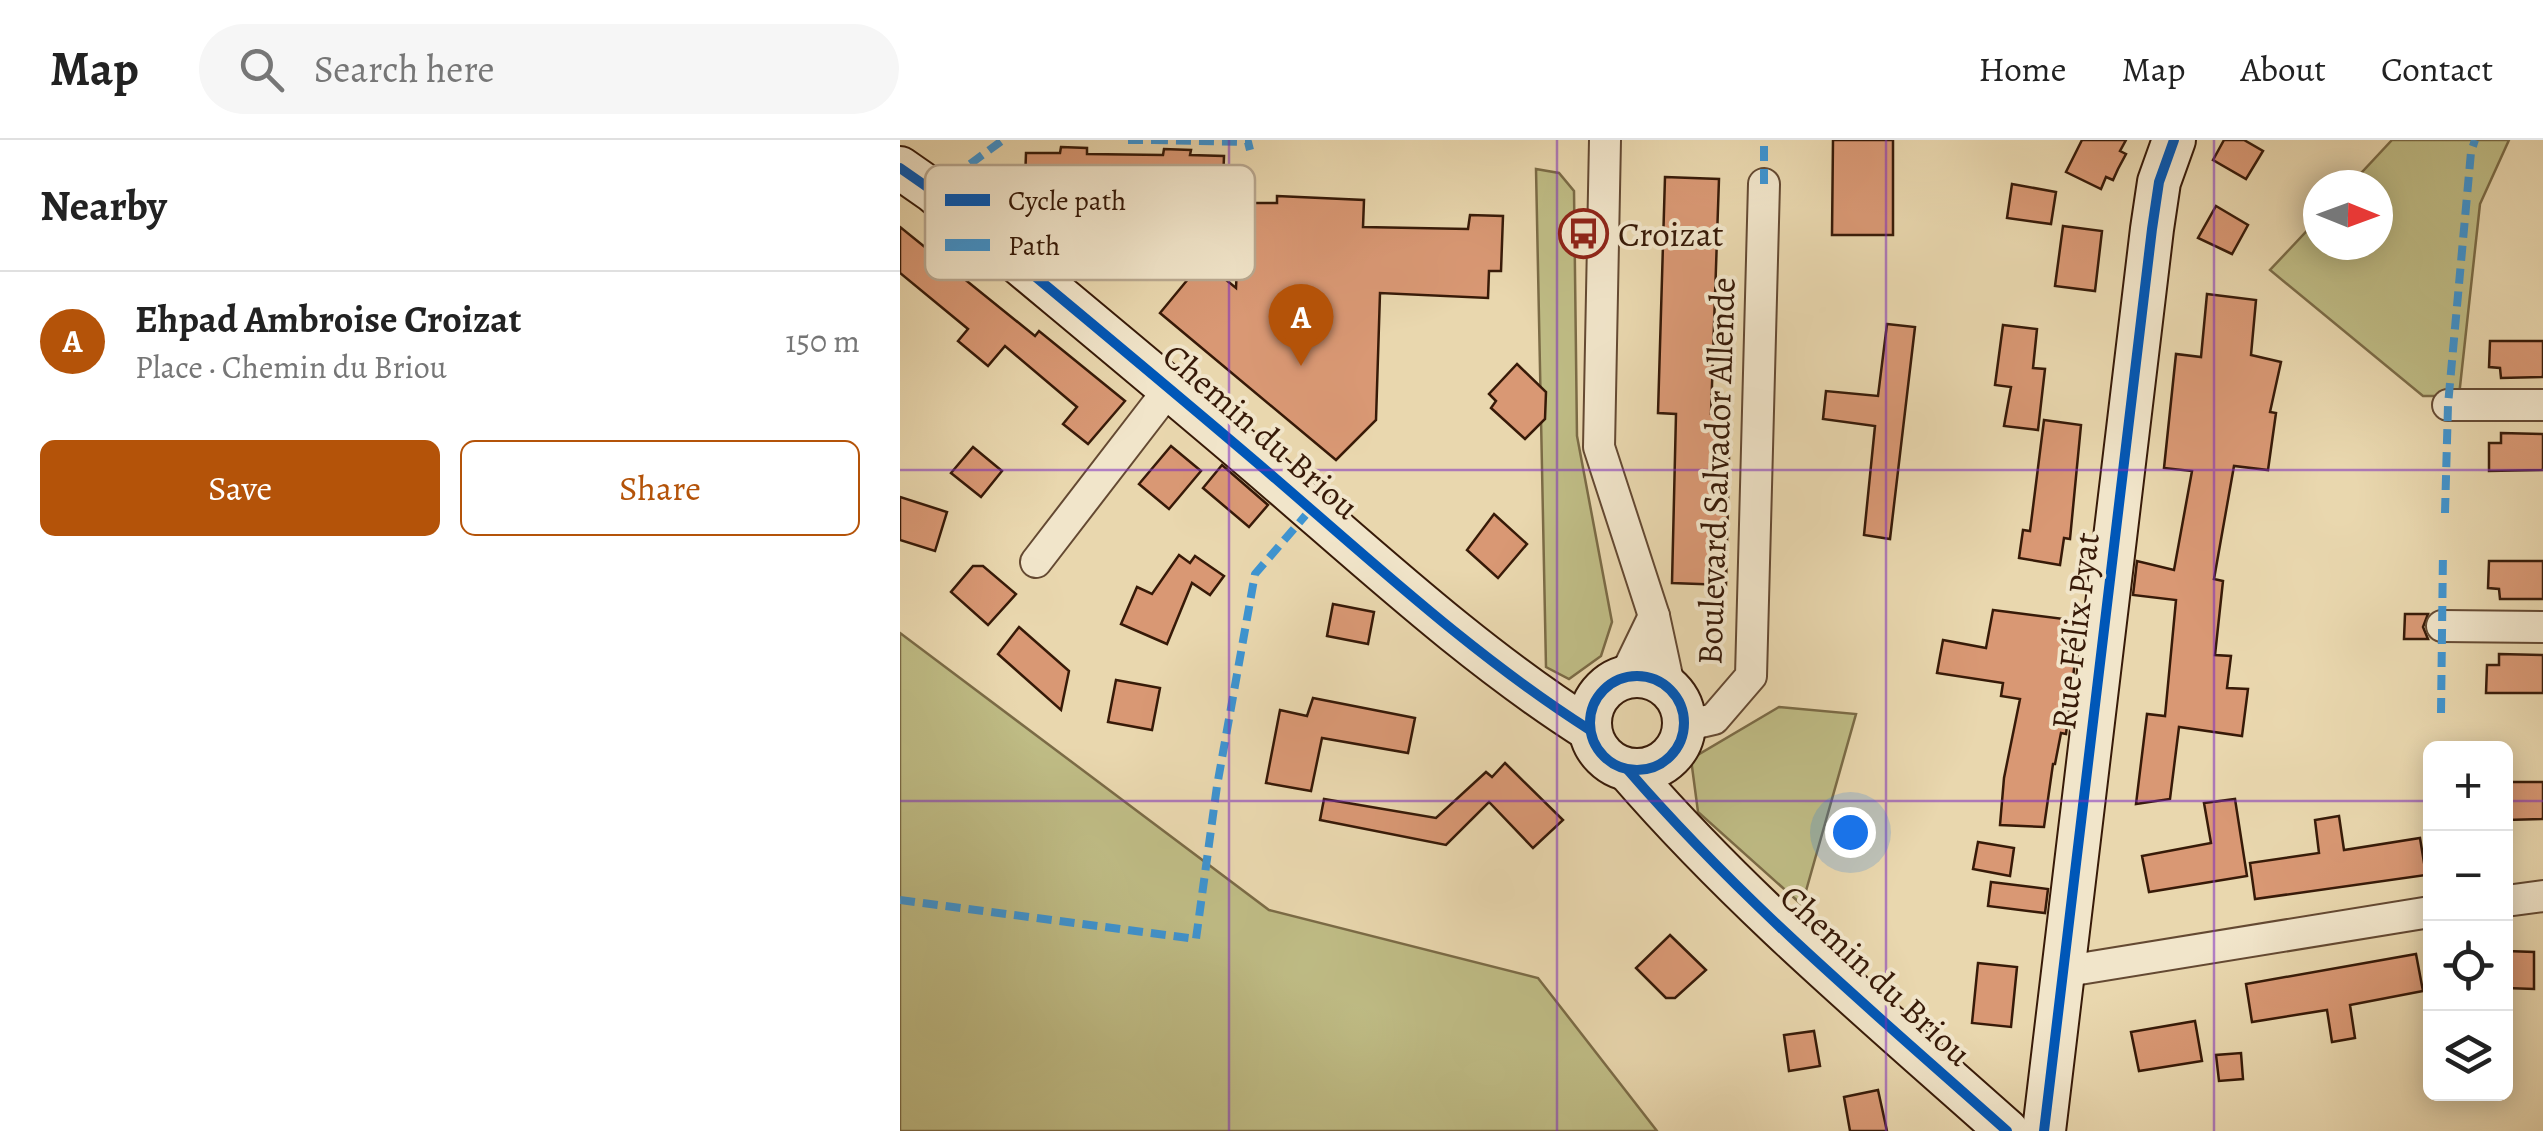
<!DOCTYPE html>
<meta charset="utf-8">
<style>
body{margin:0;font-family:Alegreya,serif;background:#f6f6f6;color:#222}
.controls{position:absolute;right:30px;bottom:30px;display:grid;overflow:hidden;border-radius:15px;box-shadow:0 5px 25px #0003}
.controls button{width:90px;height:90px;display:grid;place-items:center;padding:0;border:0;border-bottom:2px solid #e0e0e0;background:#fff;color:#222;font:50px sans-serif}
.compass{position:absolute;left:1403px;top:30px;width:90px;height:90px;border-radius:50%;background:#fff;box-shadow:0 5px 25px #0003;rotate:91deg}
.you{position:absolute;left:950px;top:692px;width:35px;height:35px;margin:-25px;border:8px solid #fff;border-radius:50%;background:#1a73e8;box-shadow:0 0 0 15px #1a73e833}
.badge{display:grid;place-items:center;width:65px;height:65px;border-radius:50%;background:#b45309;color:#fff;font-size:32px;font-weight:700}
.pin{position:absolute;translate:-50% -82px;filter:drop-shadow(0 2px 5px #0008)}
.pin::after{content:'';position:absolute;top:52px;width:35px;height:30px;background:inherit;clip-path:polygon(0 0,100% 0,50% 100%)}
.list{margin:0;padding:0;list-style:none}
h2{display:flex;justify-content:space-between;align-items:center;height:130px;margin:0;padding:0 40px;font-size:42px}
h2 small{font-size:32px;font-weight:400;color:#767676}
.list li{display:grid;grid-template-columns:65px 1fr auto;gap:30px;align-items:center;box-sizing:border-box;height:140px;padding:0 40px;border-top:2px solid #e0e0e0}
.list b{display:block;font-size:38px;white-space:nowrap}
.list p{margin:0;font-size:32px;white-space:nowrap;color:#767676}
.list em{font-size:32px;font-style:normal;color:#767676}
.actions{display:flex;gap:20px;padding:30px 40px}
.actions a{flex:1;padding:22px 0;border:2px solid #b45309;border-radius:15px;text-align:center;font-size:35px;color:#b45309}
.actions .main{background:#b45309;color:#fff}
.icon{flex:none;width:55px;height:55px;fill:none;stroke:currentColor;stroke-width:2;stroke-linecap:round;stroke-linejoin:round}
.map{position:relative;flex:none;width:1643px;height:991px;overflow:hidden}
header{display:flex;align-items:center;gap:60px;box-sizing:border-box;height:140px;padding:0 50px;background:#fff;border-bottom:2px solid #e0e0e0}
header strong{font-size:48px}
nav{display:flex;gap:55px;margin-inline-start:auto;font-size:35px}
.search{width:700px;height:90px;background:#f6f6f6;display:flex;align-items:center;gap:25px;box-sizing:border-box;padding:0 35px;border-radius:55px;color:#767676;font-size:38px}
main{display:flex}
aside{flex:1;background:#fff}
.map>svg:first-child{display:block}
</style>
<header>
<strong>Map</strong>
<div class="search"><svg class="icon" aria-label="search" viewBox="0 0 24 24"><circle cx="10" cy="10" r="6"/><path d="M15 15l6 6"/></svg>Search here</div>
<nav><a>Home</a><a>Map</a><a>About</a><a>Contact</a></nav>
</header>
<main>
<aside>
<h2>Nearby<small></small></h2>
<ul class="list">
<li><span class="badge">A</span><div><b>Ehpad Ambroise Croizat</b><p>Place · Chemin du Briou</p></div><em>150 m</em></li>
</ul>
<div class="actions"><a class="main">Save</a><a>Share</a></div>
</aside>
<div class="map">
<svg width="1643" height="991" viewBox="0 0 1643 991">
<rect width="100%" height="100%" fill="#e9d7ae"/>
<filter id="stains"><feTurbulence type="fractalNoise" baseFrequency=".002" numOctaves="4"/><feColorMatrix values="0 0 0 0 .2 0 0 0 0 .09 0 0 0 0 .02 0 0 0 .5 -.17"/></filter>
<radialGradient id="worn" r=".72"><stop offset=".6" stop-color="#630" stop-opacity="0"/><stop offset="1" stop-color="#630" stop-opacity=".3"/></radialGradient>
<!-- green -->
<g fill="#bfbc85" stroke="#7b6b46" stroke-width="2.5">
<path d="M 1492,0 L 1609,0 L 1580,64 L 1559,256 L 1523,256 L 1370,130 L 1418,79 L 1418,105 L 1478,105 L 1478,45 L 1450,45 Z"/>
<path d="M 636,29 L 659,33 L 674,51 L 677,296 L 712,482 L 701,516 L 669,539 L 646,527 Z"/>
<path d="M 0,493 L 369,770 L 638,838 L 757,991 L 0,991 Z"/>
<path d="M 879,567 L 956,574 L 902,765 L 798,672 L 791,619 Z"/>
</g>
<!-- building -->
<g fill="#d99874" stroke="#371a08" stroke-width="2.5">
<path d="M 933,0 L 993,0 L 993,95 L 932,95 Z"/>
<path d="M 1182,0 L 1226,0 L 1220,11 L 1226,14 L 1218,29 L 1213,40 L 1206,37 L 1201,49 L 1166,32 Z"/>
<path d="M 1324,0 L 1344,0 L 1363,11 L 1346,39 L 1313,20 Z"/>
<path d="M 161,7 L 187,8 L 187,14 L 263,15 L 264,9 L 291,10 L 290,15 L 324,16 L 322,71 L 288,70 L 288,77 L 261,76 L 261,71 L 193,70 L 186,75 L 159,75 L 158,70 L 124,69 L 126,13 L 160,13 Z"/>
<path d="M 765,37 L 819,39 L 811,274 L 830,276 L 826,445 L 772,443 L 776,274 L 758,273 Z"/>
<path d="M 1112,44 L 1156,52 L 1151,84 L 1107,78 Z"/>
<path d="M 377,56 L 464,60 L 463,87 L 568,89 L 570,75 L 603,76 L 601,131 L 589,131 L 588,158 L 480,153 L 476,280 L 436,320 L 260,173 L 303,121 L 336,148 L 339,78 L 352,63 L 377,63 Z"/>
<path d="M 1316,66 L 1348,85 L 1332,114 L 1298,98 Z"/>
<path d="M 1163,86 L 1202,91 L 1195,151 L 1155,146 Z"/>
<path d="M 0,87 L 135,196 L 139,191 L 225,261 L 188,304 L 163,284 L 177,267 L 105,206 L 88,226 L 58,201 L 68,189 L 0,133 Z"/>
<path d="M 1307,154 L 1356,160 L 1351,215 L 1381,222 L 1370,272 L 1376,273 L 1368,330 L 1334,326 L 1314,439 L 1323,441 L 1315,515 L 1331,516 L 1327,548 L 1348,549 L 1342,596 L 1279,587 L 1270,659 L 1236,664 L 1247,574 L 1265,576 L 1276,460 L 1233,455 L 1237,421 L 1274,430 L 1292,331 L 1264,328 L 1276,214 L 1301,217 Z"/>
<path d="M 987,184 L 1015,187 L 990,399 L 964,395 L 975,286 L 923,279 L 926,251 L 978,256 Z"/>
<path d="M 1103,185 L 1137,189 L 1133,228 L 1145,229 L 1138,290 L 1104,286 L 1111,247 L 1095,245 Z"/>
<path d="M 1590,201 L 1643,201 L 1643,237 L 1601,238 L 1600,228 L 1589,227 Z"/>
<path d="M 617,224 L 646,252 L 645,279 L 625,299 L 591,268 L 596,261 L 589,254 Z"/>
<path d="M 1144,280 L 1181,285 L 1170,399 L 1164,398 L 1160,425 L 1119,418 L 1123,390 L 1130,391 Z"/>
<path d="M 1601,293 L 1643,294 L 1643,330 L 1589,331 L 1589,303 L 1601,303 Z"/>
<path d="M 271,306 L 301,331 L 269,369 L 239,344 Z"/>
<path d="M 73,307 L 102,331 L 81,357 L 51,333 Z"/>
<path d="M 322,325 L 368,365 L 349,387 L 303,348 Z"/>
<path d="M 0,357 L 47,372 L 35,411 L 0,400 Z"/>
<path d="M 594,374 L 627,404 L 598,438 L 567,410 Z"/>
<path d="M 279,415 L 290,423 L 295,416 L 324,436 L 310,455 L 292,443 L 267,504 L 221,484 L 237,447 L 252,454 Z"/>
<path d="M 1589,421 L 1643,421 L 1643,459 L 1600,459 L 1599,449 L 1588,448 Z"/>
<path d="M 73,426 L 83,426 L 116,454 L 88,485 L 51,452 Z"/>
<path d="M 433,464 L 474,472 L 468,504 L 427,496 Z"/>
<path d="M 1093,470 L 1180,481 L 1166,594 L 1161,593 L 1155,624 L 1153,624 L 1144,687 L 1100,685 L 1104,638 L 1120,559 L 1101,556 L 1103,543 L 1037,533 L 1043,500 L 1086,508 Z"/>
<path d="M 1505,474 L 1528,474 L 1523,487 L 1528,499 L 1504,499 Z"/>
<path d="M 119,487 L 169,531 L 161,570 L 98,514 Z"/>
<path d="M 1599,514 L 1643,515 L 1643,553 L 1586,553 L 1587,525 L 1599,525 Z"/>
<path d="M 216,540 L 260,548 L 252,590 L 208,582 Z"/>
<path d="M 413,558 L 515,578 L 508,613 L 422,598 L 411,651 L 366,643 L 380,570 L 407,576 Z"/>
<path d="M 605,623 L 663,680 L 633,708 L 589,662 L 546,705 L 420,680 L 424,659 L 536,678 L 586,632 L 592,637 Z"/>
<path d="M 1606,642 L 1643,642 L 1643,679 L 1606,680 Z"/>
<path d="M 1335,659 L 1347,736 L 1249,752 L 1242,716 L 1311,703 L 1304,663 Z"/>
<path d="M 1439,676 L 1444,710 L 1520,698 L 1526,735 L 1355,759 L 1350,723 L 1419,713 L 1415,680 Z"/>
<path d="M 1078,702 L 1114,708 L 1110,736 L 1073,729 Z"/>
<path d="M 1091,742 L 1148,749 L 1145,773 L 1088,766 Z"/>
<path d="M 770,795 L 806,830 L 775,858 L 766,858 L 736,828 Z"/>
<path d="M 1606,811 L 1634,812 L 1634,849 L 1606,848 Z"/>
<path d="M 1516,814 L 1523,851 L 1450,865 L 1455,898 L 1432,902 L 1427,870 L 1352,882 L 1346,844 Z"/>
<path d="M 1078,823 L 1117,827 L 1111,887 L 1072,883 Z"/>
<path d="M 1295,881 L 1302,921 L 1239,931 L 1231,892 Z"/>
<path d="M 914,891 L 920,926 L 889,931 L 884,895 Z"/>
<path d="M 1341,913 L 1343,939 L 1319,941 L 1316,915 Z"/>
<path d="M 978,950 L 987,991 L 950,991 L 944,957 Z"/>
</g>
<g fill="none" stroke-linecap="round" stroke-linejoin="round">
<defs>
<g id="street">
<path d="M 705,0 L 699,307 L 754,476 L 770,550"/>
<path d="M 1548,265 L 1643,265"/>
<path d="M 136,422 L 270,248"/>
<path d="M 1542,486 L 1643,487"/>
<path d="M 724,538 L 754,476"/>
<path d="M 784,586 L 814,579 L 851,536 L 864,44"/>
<path d="M 1606,761 L 1643,756"/>
<path d="M 1161,832 L 1530,772"/>
</g>
<g id="secondary">
<path d="M 0,28 L 33,51 C 147,147 263,242 376,339 C 477,426 578,519 690,590"/>
<circle cx="737" cy="583" r="47"/>
<path d="M 728,630 C 842,762 977,875 1107,991"/>
<path d="M 1144,991 L 1252,89 L 1259,42 L 1274,0"/>
</g>
</defs>
<!-- street casing -->
<use href="#street" stroke="#644932" stroke-width="34"/>
<!-- secondary casing -->
<use href="#secondary" stroke="#371a08" stroke-width="46"/>
<!-- street -->
<use href="#street" stroke="#f1e5ca" stroke-width="30"/>
<!-- secondary -->
<use href="#secondary" stroke="#f1e5ca" stroke-width="42"/>
<!-- quiet -->
<g stroke="#3e94d1" stroke-width="8" stroke-dasharray="15 8" stroke-linecap="butt">
<path d="M 228,0 L 253,0"/>
<path d="M 253,0 L 348,2 L 350,10"/>
<path d="M 864,44 L 864,0"/>
<path d="M 33,51 L 103,0"/>
<path d="M 1545,373 L 1548,265 L 1571,12 L 1575,0"/>
<path d="M 1541,573 L 1543,412"/>
<path d="M 0,760 L 296,799 L 317,646 L 355,434 L 411,369"/>
</g>
<defs>
<g id="cycleway">
<path d="M 0,28 L 33,51 C 147,147 263,242 376,339 C 477,426 578,519 690,590"/>
<circle cx="737" cy="583" r="47"/>
<path d="M 728,630 C 842,762 977,875 1107,991"/>
<path d="M 1144,991 L 1252,89 L 1259,42 L 1274,0"/>
</g>
</defs>
<!-- cycleway casing -->
<use href="#cycleway" stroke="#f1e5ca" stroke-width="16"/>
<!-- cycleway -->
<use href="#cycleway" stroke="#0057b8" stroke-width="10"/>
</g>
<!-- grid -->
<path fill="none" stroke="#7b2cbf" stroke-width="2.5" stroke-opacity="0.55" d="M 329,0 L 329,991M 657,0 L 657,991M 986,0 L 986,991M 1314,0 L 1314,991M 0,330 L 1643,330M 0,661 L 1530,661M 1606,661 L 1643,661"/>
<!-- icons -->
<defs>
<symbol id="bus-ring" viewBox="-11 -11 22 22"><circle r="9.5" fill="#f1e5ca" stroke="#8f2418" stroke-width="1.5"/><path d="M-5-6H5V4H4V6H2V4H-2V6H-4V4H-5ZM-3.5-4V0h7V-4ZM-3.5 1.2v1.5H-2V1.2ZM2 1.2v1.5H3.5V1.2Z" fill="#8f2418"/></symbol>
</defs>
<g fill-rule="evenodd">
<use href="#bus-ring" x="656" y="66" width="55" height="55"/>
</g>
<g text-anchor="middle" dominant-baseline="central" stroke-width="8" stroke-linejoin="round" paint-order="stroke">
<!-- poi labels -->
<g font-size="35" fill="#371a08" stroke="#f1e5ca" text-anchor="start">
<text x="718" y="94">Croizat</text>
</g>
<!-- street labels -->
<g font-size="35" fill="#371a08" stroke="#f1e5ca">
<text transform="translate(361 291) rotate(41)">Chemin du Briou</text>
<text transform="translate(816 331) rotate(-88)">Boulevard Salvador Allende</text>
<text transform="translate(1175 491) rotate(-83)">Rue Félix Pyat</text>
<text transform="translate(976 835) rotate(43)">Chemin du Briou</text>
</g>
</g>
<!-- legend -->
<rect x="25" y="25" width="330" height="115" rx="15" fill="#f1e5ca" stroke="#b9a890" stroke-width="2.5"/>
<rect x="45" y="54" width="45" height="12" fill="#0057b8"/>
<rect x="45" y="99" width="45" height="12" fill="#3e94d1"/>
<g font-size="28" fill="#371a08">
<text x="108" y="70">Cycle path</text>
<text x="108" y="115">Path</text>
</g>
<rect width="100%" height="100%" filter="url(#stains)"/>
<rect width="100%" height="100%" fill="url(#worn)"/>
</svg>
<div class="controls">
<button>+</button>
<button>−</button>
<button><svg class="icon" aria-label="locate" viewBox="0 0 24 24"><circle cx="12" cy="12" r="6"/><path d="M12 2v4M12 18v4M2 12h4M18 12h4"/></svg></button>
<button><svg class="icon" aria-label="layers" viewBox="0 0 24 24"><path d="M12 4l9 5-9 5-9-5zM3 14l9 5 9-5"/></svg></button>
</div>
<svg class="compass" viewBox="-18 -18 36 36"><path d="M0-13l5 13h-10z" fill="#e53935"/><path d="M0 13l5-13h-10z" fill="#767676"/></svg>
<div class="you"></div>
<div class="pin badge" style="left:401px;top:226px">A</div>
</div>
</main>
